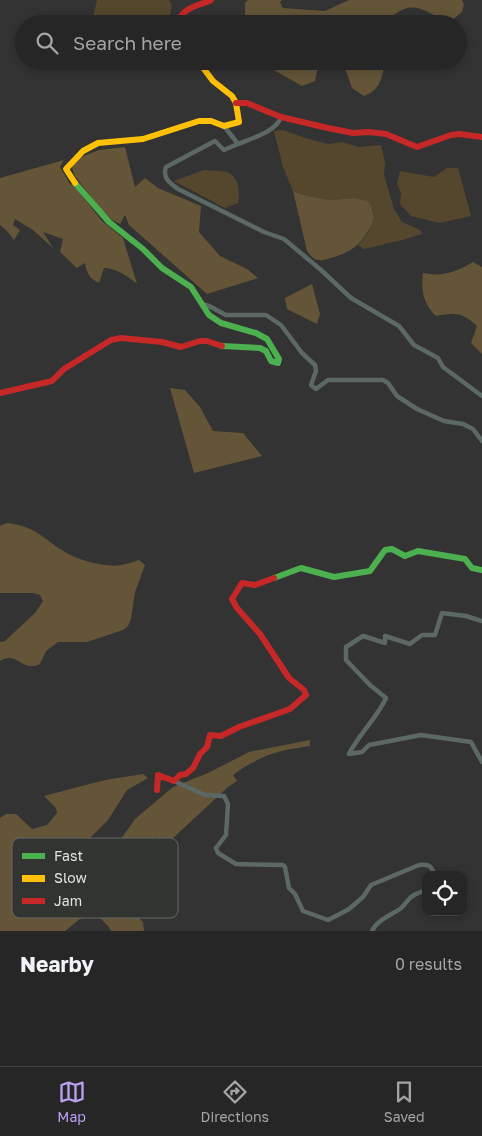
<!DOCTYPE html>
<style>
body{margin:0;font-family:"Golos Text",sans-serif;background:#2e2e2e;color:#f1f3f6}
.controls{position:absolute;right:15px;bottom:15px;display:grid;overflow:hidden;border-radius:10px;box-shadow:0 2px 12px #0003}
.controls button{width:45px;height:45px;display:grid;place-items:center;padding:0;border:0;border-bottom:1px solid #424343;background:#262626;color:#f1f3f6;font:25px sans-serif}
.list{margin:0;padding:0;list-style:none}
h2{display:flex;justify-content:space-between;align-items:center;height:65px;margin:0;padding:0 20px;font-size:21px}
h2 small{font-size:16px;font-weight:400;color:#a4a5a7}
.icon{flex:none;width:28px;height:28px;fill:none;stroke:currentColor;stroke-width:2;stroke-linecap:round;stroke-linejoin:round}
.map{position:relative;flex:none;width:482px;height:931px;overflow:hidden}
.search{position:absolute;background:#262626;box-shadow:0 2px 12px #0003;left:15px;right:15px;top:15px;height:55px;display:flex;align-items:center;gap:12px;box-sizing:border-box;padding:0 18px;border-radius:28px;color:#a4a5a7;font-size:19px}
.sheet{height:135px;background:#262626}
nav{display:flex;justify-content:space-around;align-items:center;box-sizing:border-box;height:70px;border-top:1px solid #424343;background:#262626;font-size:14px;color:#a4a5a7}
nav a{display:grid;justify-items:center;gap:2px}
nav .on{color:#bca0f2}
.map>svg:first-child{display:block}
</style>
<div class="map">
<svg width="482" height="931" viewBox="0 0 482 931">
<rect width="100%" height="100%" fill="#323332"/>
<!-- green -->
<g fill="#55472d">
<path d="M 97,0 L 169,0 L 172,6 L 169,19 L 166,24 L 93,24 L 92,22 Z"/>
<path d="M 283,130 L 305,138 L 328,144 L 342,142 L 359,147 L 381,145 L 385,163 L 384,175 L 394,209 L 402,222 L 420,230 L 422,234 L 402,240 L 364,249 L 358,245 C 368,235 376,224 373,209 L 354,198 L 330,200 L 307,196 L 293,191 L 283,167 L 274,131 Z"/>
<path d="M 447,168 L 458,168 L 471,216 L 440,223 L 431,221 L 411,216 L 400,204 L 401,193 L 397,184 L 400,171 L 434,177 Z"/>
<path d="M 204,170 C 211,171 223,170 229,173 C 240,179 240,194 238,203 L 225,208 L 174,181 Z"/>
</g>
<!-- forest -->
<g fill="#645538">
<path d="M 248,0 L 282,0 L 280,2 L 283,8 L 325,11 L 349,0 L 462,0 L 464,5 L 462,12 L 451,21 C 444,20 439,17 432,14 C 408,1 402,9 382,24 L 252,24 L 245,18 L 245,3 Z"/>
<path d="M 246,61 L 393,61 L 384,63 C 383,78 379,91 364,96 L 352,88 L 345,68 L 338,64 L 318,67 L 315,81 L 302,86 L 265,65 L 257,65 Z"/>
<path d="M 125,147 L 135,187 L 145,178 L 158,188 L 201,206 L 199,232 L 220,256 L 247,269 L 258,278 L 207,294 L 129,225 L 125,215 L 120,224 L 112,220 L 99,207 L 75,176 L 72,168 L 74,160 L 99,150 Z"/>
<path d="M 64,160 L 60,167 L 70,184 L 76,188 L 102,221 L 123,238 L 137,284 C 128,276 116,268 104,268 L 99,283 C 89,278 87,274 85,263 L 77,268 L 60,252 L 63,239 L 43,232 L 53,248 L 33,230 L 15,219 L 13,225 L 20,230 L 14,240 L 7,231 L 0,225 L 0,178 Z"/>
<path d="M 293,191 L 307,196 L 330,200 L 354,198 L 368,201 C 377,216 375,222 365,236 C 357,247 348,253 334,257 C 330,258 323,261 319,260 C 314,260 310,255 307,251 Z"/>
<path d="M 473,262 L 482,267 L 482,354 L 471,343 L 477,326 C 462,312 456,312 436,316 C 423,304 421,290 423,273 C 443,277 456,272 473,262 Z"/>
<path d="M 312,284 L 320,314 L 317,324 L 287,309 L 285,298 Z"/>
<path d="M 170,388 L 185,390 L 200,407 L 213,431 L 243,433 L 262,456 L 194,473 Z"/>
<path d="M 7,523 C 36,526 43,539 65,552 C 77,560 107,568 121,565 C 127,564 133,562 139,560 L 145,565 L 135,592 L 131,619 L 128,626 L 123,630 L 87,642 L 58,642 L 46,651 L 40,664 C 22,673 17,650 0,661 L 0,642 L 5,641 L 35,613 L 43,601 L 40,595 L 33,593 L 0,593 L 0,526 Z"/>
<path d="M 310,740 L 310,746 C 278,750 259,756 233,775 L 237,781 L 228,787 L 171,840 L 154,837 L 141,851 L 150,865 L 125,891 L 120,900 L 143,922 L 144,931 L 111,931 L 109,927 L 96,914 L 80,919 L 65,931 L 0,931 L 0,818 L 6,814 L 16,814 L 32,829 L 47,825 L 57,813 L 56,808 L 44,796 L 105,780 L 143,774 L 148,778 L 127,790 L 108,820 L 87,841 L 45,867 L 37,865 L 17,888 L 27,903 L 89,872 L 104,863 L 135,819 L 173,787 L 208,773 L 249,752 Z"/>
</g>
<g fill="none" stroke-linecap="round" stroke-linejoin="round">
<!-- street -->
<g stroke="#5b6863" stroke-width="4.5">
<path d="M 224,126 L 238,144 L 224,150 L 215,141 L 166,167 C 162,178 170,183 178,189 L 264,232 L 284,239 L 321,270 L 351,298 L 399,326 L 414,345 L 438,358 L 443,367 L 482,396"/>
<path d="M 238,144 C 252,138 276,132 281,117"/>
<path d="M 202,304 L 209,306 L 226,315 L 266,315 L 281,325 L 302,353 L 315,365 L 316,371 L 311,385 L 316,389 L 328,380 L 383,380 L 388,383 L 397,396 L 417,409 L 444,421 L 463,424 L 473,429 L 482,441"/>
<path d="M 482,621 L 466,616 L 442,613 L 435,635 L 422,635 L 410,644 L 385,636 L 385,643 L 363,636 L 346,647 L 346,660 L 370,685 L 386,698 C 377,718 359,734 349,754 L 362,752 L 369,745 L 421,735 L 471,742 L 482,762"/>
<path d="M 174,781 L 205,795 L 224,796 L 228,804 L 226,835 L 216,848 L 218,853 L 236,864 L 283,865 L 285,867 L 289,888 L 295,894 L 303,911 L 328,920 L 334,917 L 349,909 L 363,897 L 371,885 L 419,865 C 428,864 432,865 434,875"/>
<path d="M 372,931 C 376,921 391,915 400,909 C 404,906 407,901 411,897 C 415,894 421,892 426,890"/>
</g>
<!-- fast -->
<g stroke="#4caf50" stroke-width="6">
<path d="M 75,183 L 109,222 L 143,249 L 162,268 L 191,287 L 209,315 L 221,323 L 256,333 L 267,339 L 279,359 L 278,363 L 271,361 L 266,351 L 260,348 L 222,346"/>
<path d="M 274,578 L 301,568 L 334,577 L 370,571 L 385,550 L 392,549 L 405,556 L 418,551 L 465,559 L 472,568 L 482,570"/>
</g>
<!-- slow -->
<path stroke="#ffc107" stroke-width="6" d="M 75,183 L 66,169 L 83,151 L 98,143 L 143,139 L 199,121 L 211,121 L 224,126 L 239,122 L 236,103 L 232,96 L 213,81 L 198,61"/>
<!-- jam -->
<g stroke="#c62828" stroke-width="6">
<path d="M 178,24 C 180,8 198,6 211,0"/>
<path d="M 236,103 L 247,103 L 281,117 L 328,128 L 353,133 L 369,132 L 386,134 L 417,147 L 451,135 L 459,134 L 482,137"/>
<path d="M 0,393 L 52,381 L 64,369 L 111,340 L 121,338 L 162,342 L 181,347 L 200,341 L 207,341 L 222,346"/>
<path d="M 157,790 L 158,775 L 174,781 L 180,775 L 186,774 L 193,768 L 200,754 L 207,747 L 210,735 L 221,736 L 239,727 L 290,709 L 306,695 L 304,690 L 289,678 L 260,634 L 237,608 L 232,599 L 242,583 L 255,585 L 274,578"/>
</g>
</g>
<!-- legend -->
<rect x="12" y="838" width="166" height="80" rx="8" fill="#313431" stroke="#666966" stroke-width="1"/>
<rect x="22" y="853" width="23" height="6" fill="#4caf50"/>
<rect x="22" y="875" width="23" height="7" fill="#ffc107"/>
<rect x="22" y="898" width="23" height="6" fill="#c62828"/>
<g font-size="14" fill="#e1e3e1">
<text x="54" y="861">Fast</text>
<text x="54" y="883">Slow</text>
<text x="54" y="906">Jam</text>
</g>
</svg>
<div class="controls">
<button><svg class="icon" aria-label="locate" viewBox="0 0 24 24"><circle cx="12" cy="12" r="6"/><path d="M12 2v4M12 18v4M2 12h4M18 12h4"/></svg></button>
</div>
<div class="search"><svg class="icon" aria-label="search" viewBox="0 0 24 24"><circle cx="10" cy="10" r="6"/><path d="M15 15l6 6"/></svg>Search here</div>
</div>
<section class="sheet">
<h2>Nearby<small>0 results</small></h2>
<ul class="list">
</ul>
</section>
<nav>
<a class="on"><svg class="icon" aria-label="map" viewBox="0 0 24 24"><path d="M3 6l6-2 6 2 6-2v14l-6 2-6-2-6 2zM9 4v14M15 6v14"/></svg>Map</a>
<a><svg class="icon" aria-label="directions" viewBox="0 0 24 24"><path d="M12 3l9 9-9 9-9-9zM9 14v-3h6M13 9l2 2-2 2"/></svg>Directions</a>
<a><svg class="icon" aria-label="saved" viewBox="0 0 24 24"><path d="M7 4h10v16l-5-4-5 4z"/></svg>Saved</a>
</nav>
